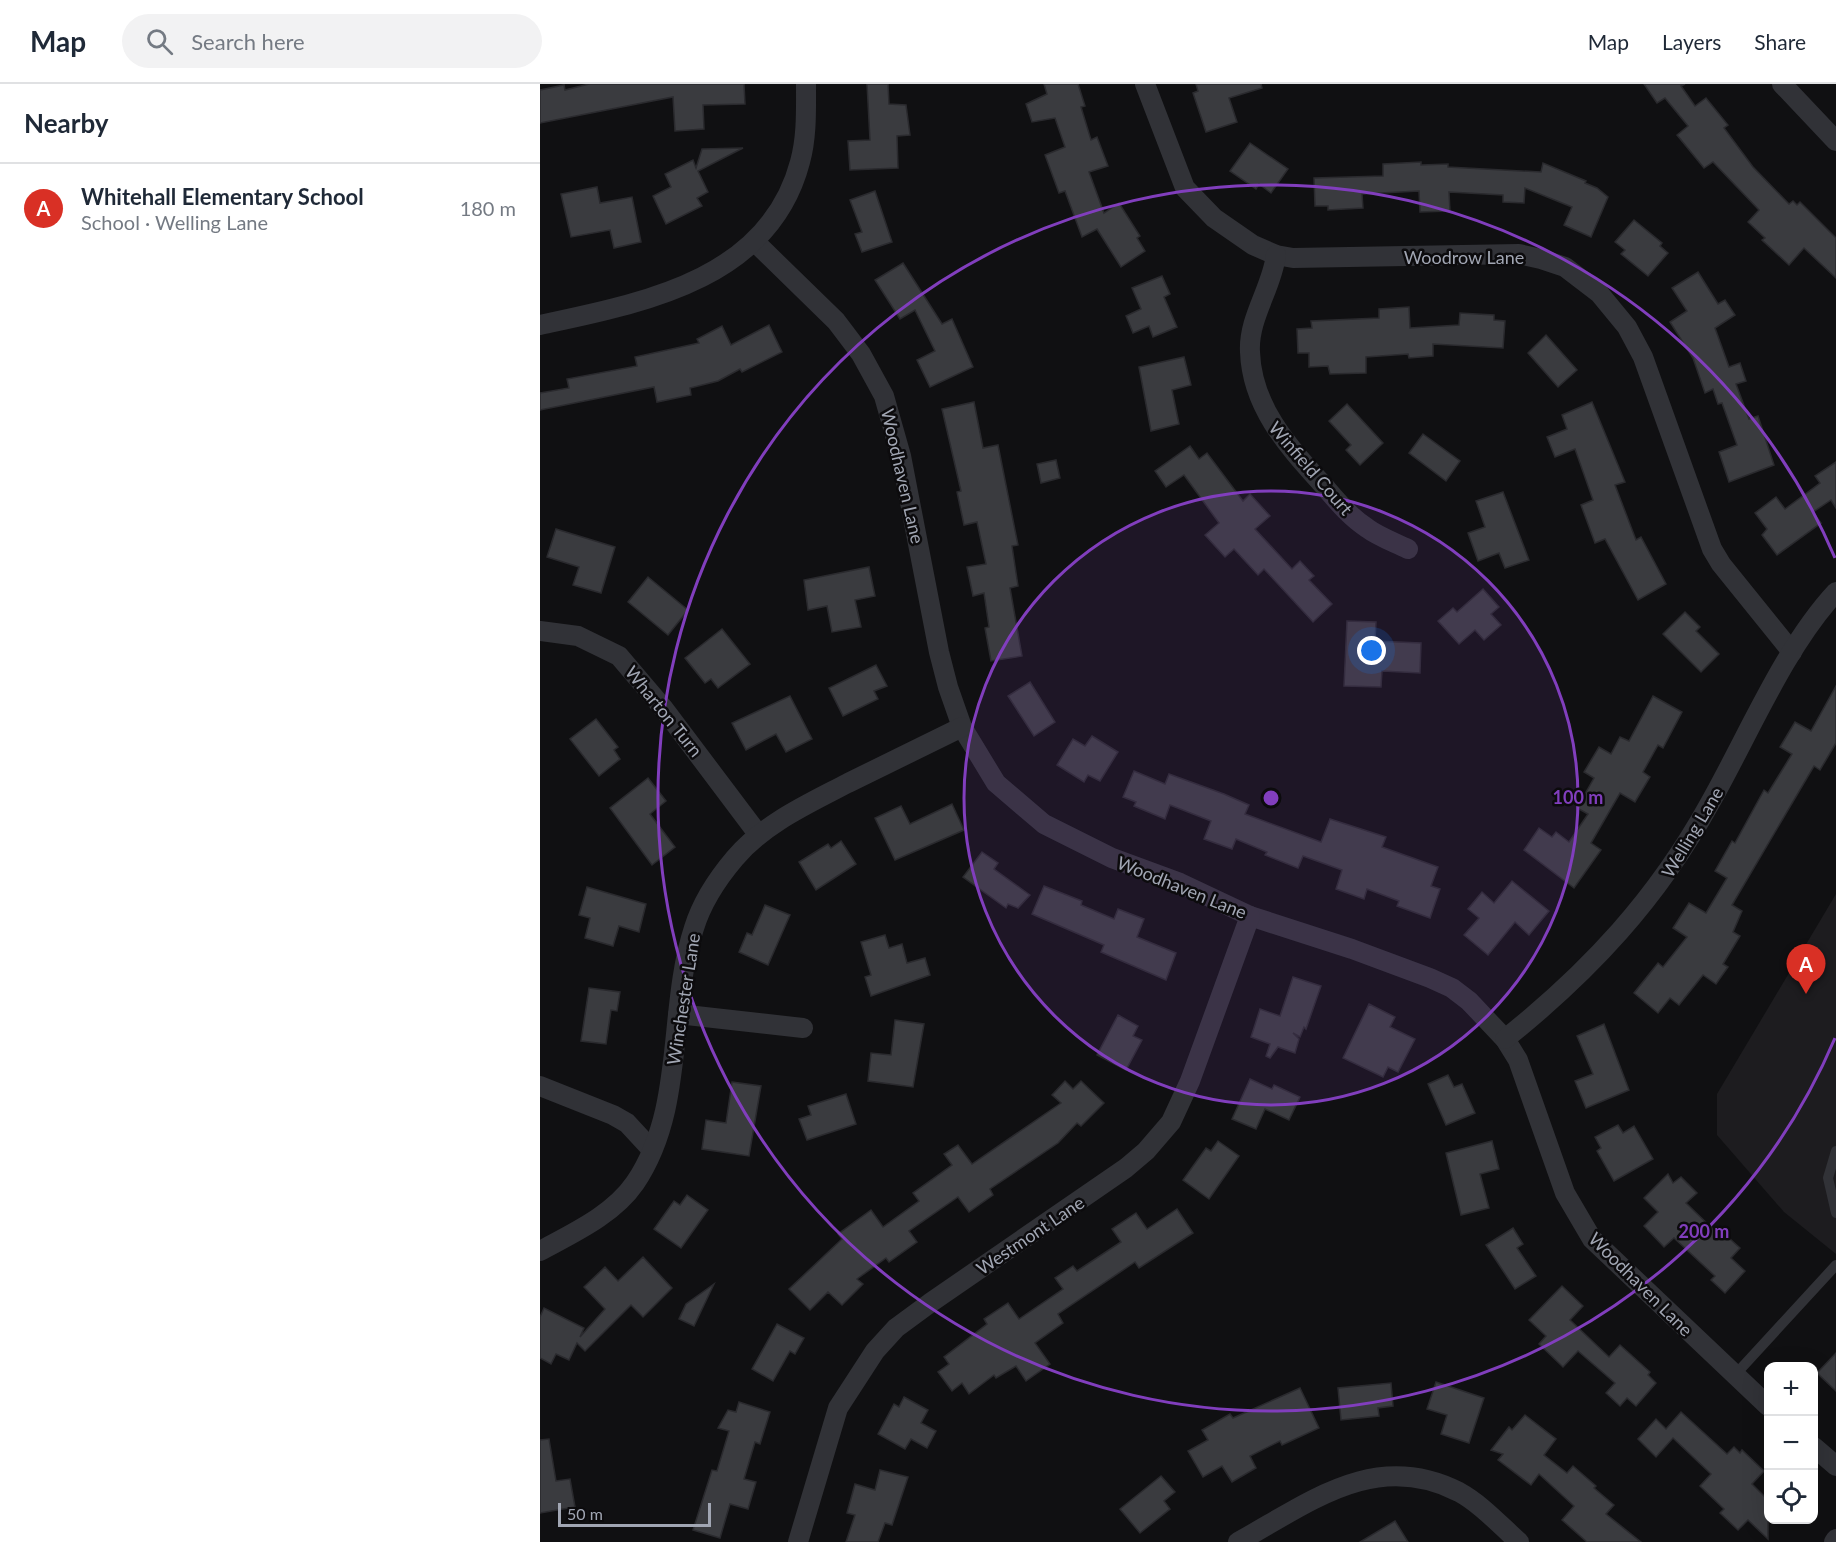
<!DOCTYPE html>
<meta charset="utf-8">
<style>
body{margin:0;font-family:Lato,sans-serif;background:#f2f2f3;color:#1f2937}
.controls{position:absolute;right:18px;bottom:18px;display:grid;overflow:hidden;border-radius:12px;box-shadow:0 6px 24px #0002}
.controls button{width:54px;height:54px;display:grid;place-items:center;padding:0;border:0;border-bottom:2px solid #e0e1e3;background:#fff;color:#1f2937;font:30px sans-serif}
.scale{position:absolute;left:18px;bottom:15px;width:153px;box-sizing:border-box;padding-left:6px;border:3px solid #a1a6b3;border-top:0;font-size:16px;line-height:21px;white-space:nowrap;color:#a1a6b3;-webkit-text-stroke:4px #0c0b0d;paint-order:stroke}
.you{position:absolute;left:832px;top:567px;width:21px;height:21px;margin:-15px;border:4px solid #fff;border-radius:50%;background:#1a73e8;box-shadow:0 0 0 9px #1a73e833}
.badge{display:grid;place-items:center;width:39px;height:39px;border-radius:50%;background:#d93025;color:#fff;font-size:20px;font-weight:700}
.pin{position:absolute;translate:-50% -50px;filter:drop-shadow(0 2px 3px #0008)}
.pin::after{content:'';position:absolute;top:32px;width:21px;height:18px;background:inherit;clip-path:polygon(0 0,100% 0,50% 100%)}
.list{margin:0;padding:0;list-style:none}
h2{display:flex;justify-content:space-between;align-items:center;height:78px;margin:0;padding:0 24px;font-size:26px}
h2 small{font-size:20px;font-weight:400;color:#747a83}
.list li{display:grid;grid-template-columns:39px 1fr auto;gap:18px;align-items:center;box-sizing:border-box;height:90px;padding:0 24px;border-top:2px solid #e0e1e3}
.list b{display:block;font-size:22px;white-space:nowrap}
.list p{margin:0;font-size:20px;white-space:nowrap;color:#747a83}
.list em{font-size:20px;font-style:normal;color:#747a83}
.icon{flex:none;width:33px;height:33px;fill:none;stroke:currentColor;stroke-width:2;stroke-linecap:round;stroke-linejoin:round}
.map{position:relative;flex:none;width:1296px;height:1458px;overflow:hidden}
header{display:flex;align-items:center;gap:36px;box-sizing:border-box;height:84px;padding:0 30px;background:#fff;border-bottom:2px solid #e0e1e3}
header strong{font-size:28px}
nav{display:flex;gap:33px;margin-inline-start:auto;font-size:21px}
.search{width:420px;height:54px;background:#f2f2f3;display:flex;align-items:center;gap:15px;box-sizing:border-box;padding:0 21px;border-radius:33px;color:#747a83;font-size:22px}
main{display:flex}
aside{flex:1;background:#fff}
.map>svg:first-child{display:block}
</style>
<header>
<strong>Map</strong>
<div class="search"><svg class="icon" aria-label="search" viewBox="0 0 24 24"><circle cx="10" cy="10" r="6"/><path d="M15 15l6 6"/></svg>Search here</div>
<nav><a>Map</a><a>Layers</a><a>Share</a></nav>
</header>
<main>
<aside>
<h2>Nearby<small></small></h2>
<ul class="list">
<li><span class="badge">A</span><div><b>Whitehall Elementary School</b><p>School · Welling Lane</p></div><em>180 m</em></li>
</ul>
</aside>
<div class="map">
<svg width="1296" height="1458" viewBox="0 0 1296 1458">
<rect width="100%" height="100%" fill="#101012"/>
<!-- built -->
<path fill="#1d1c1f" d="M 1296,810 L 1296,1170 L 1244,1128 L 1177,1051 L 1177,1010 Z"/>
<!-- building -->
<g fill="#3a3b3f" stroke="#2a2a2e" stroke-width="1.5">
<path d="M 49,0 L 204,0 L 205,20 L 163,21 L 164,45 L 135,47 L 133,13 L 0,39 L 0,6 L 24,1 L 25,6 Z"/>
<path d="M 327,0 L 348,0 L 349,20 L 366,21 L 370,51 L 357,52 L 358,84 L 310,86 L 308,57 L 330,56 Z"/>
<path d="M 504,0 L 538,0 L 545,22 L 541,23 L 551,56 L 557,53 L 568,82 L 549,88 L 564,129 L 579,119 L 600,152 L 597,154 L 605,167 L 581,183 L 557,145 L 542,153 L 525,107 L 519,109 L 505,71 L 525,63 L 515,34 L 492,38 L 486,20 L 507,10 Z"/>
<path d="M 656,0 L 721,0 L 722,4 L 689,14 L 697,38 L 666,48 L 653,9 L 658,7 Z"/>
<path d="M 1104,0 L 1145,0 L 1141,2 L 1155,22 L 1166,14 L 1188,41 L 1184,44 L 1213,83 L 1249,120 L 1253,117 L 1257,121 L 1260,118 L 1296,154 L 1296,194 L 1264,164 L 1249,181 L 1222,156 L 1225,154 L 1208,138 L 1219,126 L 1173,78 L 1164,84 L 1137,51 L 1148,42 L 1125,14 L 1117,19 Z"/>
<path d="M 710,59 L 748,85 L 731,109 L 719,100 L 716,105 L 690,87 Z"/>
<path d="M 203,64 L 158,87 L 168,108 L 157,114 L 162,122 L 126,140 L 113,112 L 131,103 L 125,90 L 153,76 L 156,84 L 162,65 Z"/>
<path d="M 881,78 L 881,81 L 908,80 L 908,83 L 1001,88 L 1003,79 L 1046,97 L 1045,99 L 1057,104 L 1068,113 L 1051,153 L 1024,141 L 1032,123 L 985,104 L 984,119 L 963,118 L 963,111 L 909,108 L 910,127 L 880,128 L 879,107 L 822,110 L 823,124 L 788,126 L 788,122 L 775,122 L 774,94 L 843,92 L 843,80 Z"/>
<path d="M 57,103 L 60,119 L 92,113 L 101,158 L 74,164 L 70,146 L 31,153 L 21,110 Z"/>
<path d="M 335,107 L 352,158 L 322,168 L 315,150 L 322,148 L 310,116 Z"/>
<path d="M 1094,136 L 1122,159 L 1120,162 L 1128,169 L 1108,192 L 1081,170 L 1085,166 L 1075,158 Z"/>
<path d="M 363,179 L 402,240 L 412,235 L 433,283 L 390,303 L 377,276 L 395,267 L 375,226 L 360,235 L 335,196 Z"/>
<path d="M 1158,188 L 1178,220 L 1185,216 L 1195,231 L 1175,244 L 1189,283 L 1200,279 L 1206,297 L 1196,300 L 1209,335 L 1218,332 L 1234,381 L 1189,398 L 1179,368 L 1197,361 L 1182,319 L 1178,320 L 1173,305 L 1165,309 L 1153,274 L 1130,238 L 1147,227 L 1132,204 Z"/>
<path d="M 622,192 L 630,210 L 624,213 L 637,243 L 613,253 L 609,242 L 593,249 L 586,232 L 601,225 L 592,204 Z"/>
<path d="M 869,223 L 870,244 L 919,241 L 920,229 L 954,231 L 954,236 L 965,237 L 963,264 L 893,260 L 893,272 L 869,274 L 868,270 L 826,273 L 826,289 L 790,290 L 788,282 L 769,283 L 769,269 L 758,269 L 757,245 L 772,244 L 771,237 L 839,234 L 839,225 Z"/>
<path d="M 229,241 L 242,268 L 202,288 L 200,285 L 178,297 L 150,304 L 151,311 L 117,318 L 114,303 L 0,326 L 0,309 L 29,304 L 27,295 L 97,282 L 95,273 L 159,259 L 157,255 L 182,242 L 191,261 Z"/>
<path d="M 1006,251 L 1037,286 L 1018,303 L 988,269 Z"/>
<path d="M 644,273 L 651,301 L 632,306 L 639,340 L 611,347 L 599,283 Z"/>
<path d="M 434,318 L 443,364 L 458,361 L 478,461 L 472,462 L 478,502 L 470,504 L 482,572 L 451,577 L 445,544 L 449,543 L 444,509 L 433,512 L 427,483 L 446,480 L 437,438 L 424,441 L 417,408 L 421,407 L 402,325 Z"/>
<path d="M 1052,318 L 1085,398 L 1075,401 L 1096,456 L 1101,453 L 1126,500 L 1098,516 L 1065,455 L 1055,459 L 1041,421 L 1053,416 L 1035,365 L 1015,373 L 1007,353 L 1027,345 L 1022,331 Z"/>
<path d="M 807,320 L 843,359 L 820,381 L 806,366 L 811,361 L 789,337 Z"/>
<path d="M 883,350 L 920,377 L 906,397 L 869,369 Z"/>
<path d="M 650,362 L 659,375 L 667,369 L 703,417 L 710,410 L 730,432 L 715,445 L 752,485 L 760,477 L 774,492 L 769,496 L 792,520 L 773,538 L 724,485 L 718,491 L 694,465 L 685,473 L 665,451 L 679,439 L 644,391 L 626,403 L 615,387 Z"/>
<path d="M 516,376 L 520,394 L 501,399 L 497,380 Z"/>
<path d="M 1296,378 L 1296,424 L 1291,416 L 1273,428 L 1281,439 L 1237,471 L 1222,451 L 1227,445 L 1215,429 L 1236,413 L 1245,425 L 1280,399 L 1275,392 Z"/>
<path d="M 963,408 L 989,476 L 965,484 L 959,469 L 938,477 L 928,449 L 945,443 L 936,417 Z"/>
<path d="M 16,445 L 75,463 L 61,509 L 33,501 L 39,483 L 7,473 Z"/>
<path d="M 329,483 L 335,512 L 315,516 L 321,543 L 292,548 L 287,522 L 268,526 L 264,496 Z"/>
<path d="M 108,493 L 148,526 L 128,551 L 88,518 Z"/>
<path d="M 943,505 L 959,523 L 951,530 L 961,541 L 944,556 L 935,546 L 919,560 L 898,537 L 913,524 L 917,528 Z"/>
<path d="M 1145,528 L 1160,543 L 1156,547 L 1179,570 L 1161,588 L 1123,550 Z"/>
<path d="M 807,537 L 836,538 L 835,557 L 881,559 L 880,589 L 842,587 L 841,603 L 804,602 Z"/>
<path d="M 182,545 L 210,580 L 178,604 L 171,595 L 165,599 L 145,574 Z"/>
<path d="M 336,581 L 347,602 L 334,607 L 338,615 L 303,632 L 289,604 Z"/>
<path d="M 490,598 L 515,638 L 494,652 L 468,612 Z"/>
<path d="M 1296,602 L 1296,659 L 1280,686 L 1274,682 L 1192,821 L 1202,827 L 1193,848 L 1200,852 L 1183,880 L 1188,883 L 1176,900 L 1163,891 L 1139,921 L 1130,914 L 1118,929 L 1094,909 L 1118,879 L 1123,883 L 1147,853 L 1133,844 L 1149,819 L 1166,829 L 1187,794 L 1175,787 L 1192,757 L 1195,759 L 1224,706 L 1228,709 L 1252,670 L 1240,663 L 1255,638 L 1271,647 Z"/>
<path d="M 250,612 L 272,655 L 246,668 L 236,650 L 206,666 L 192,639 Z"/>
<path d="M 1113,612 L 1142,628 L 1123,664 L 1118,661 L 1103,688 L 1110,693 L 1095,718 L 1080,709 L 1051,759 L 1061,766 L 1034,804 L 984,766 L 999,744 L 1012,753 L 1016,748 L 1029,758 L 1048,730 L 1037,724 L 1054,694 L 1044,688 L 1059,663 L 1071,670 L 1080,653 L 1089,657 Z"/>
<path d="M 56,635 L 78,663 L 74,666 L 80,675 L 59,692 L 30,655 Z"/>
<path d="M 552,652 L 578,668 L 560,697 L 548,691 L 544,698 L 517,681 L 533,655 L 545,662 Z"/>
<path d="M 594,687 L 625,700 L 629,690 L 684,710 L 709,721 L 705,730 L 781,758 L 790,735 L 846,753 L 842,763 L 898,783 L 891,802 L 900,805 L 890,834 L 857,822 L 859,817 L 827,805 L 824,815 L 796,805 L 802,786 L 763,772 L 758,784 L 725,771 L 727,768 L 696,755 L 692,765 L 664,755 L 671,737 L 630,721 L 625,735 L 594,722 L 596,718 L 583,713 Z"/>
<path d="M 108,694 L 126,717 L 110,730 L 135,763 L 112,781 L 70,724 Z"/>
<path d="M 412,720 L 424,746 L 355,776 L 335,734 L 361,722 L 370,740 Z"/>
<path d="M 301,757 L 316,780 L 276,806 L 259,778 L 288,760 L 291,764 Z"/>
<path d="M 442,768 L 458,779 L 454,785 L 490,811 L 478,824 L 468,820 L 466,824 L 423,793 Z"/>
<path d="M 972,797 L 1009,827 L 989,851 L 975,838 L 948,871 L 924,851 L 939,834 L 928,825 L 942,808 L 954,819 Z"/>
<path d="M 504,802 L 542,817 L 541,821 L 574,835 L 578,825 L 604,835 L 597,853 L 636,869 L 626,896 L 561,868 L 564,861 L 492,830 Z"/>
<path d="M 47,803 L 106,820 L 99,848 L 79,842 L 73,862 L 45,854 L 50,834 L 39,831 Z"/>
<path d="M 225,821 L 250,831 L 228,881 L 199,868 L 207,849 L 212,851 Z"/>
<path d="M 345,851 L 349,864 L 362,860 L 367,879 L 385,874 L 390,891 L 331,912 L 325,893 L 331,891 L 321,858 Z"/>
<path d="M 753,893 L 781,902 L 766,945 L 764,943 L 760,953 L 753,949 L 759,955 L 755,969 L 738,963 L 730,974 L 726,972 L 730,960 L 711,953 L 720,925 L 740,932 Z"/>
<path d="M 49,904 L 80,908 L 77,927 L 71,926 L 66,960 L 41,957 Z"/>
<path d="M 829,920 L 855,933 L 850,943 L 875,955 L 858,988 L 848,983 L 843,993 L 803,974 Z"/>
<path d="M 578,931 L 598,942 L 593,952 L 602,956 L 586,986 L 557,971 Z"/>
<path d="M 355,936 L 384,940 L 373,1003 L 328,997 L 331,969 L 351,971 Z"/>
<path d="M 1064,940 L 1089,1006 L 1046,1024 L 1035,997 L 1053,990 L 1037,952 Z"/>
<path d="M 908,991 L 914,1003 L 922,1000 L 935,1029 L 906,1041 L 888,1000 Z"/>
<path d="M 710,995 L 732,1005 L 734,1001 L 760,1013 L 749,1036 L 725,1025 L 716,1045 L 692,1035 Z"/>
<path d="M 525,997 L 533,1005 L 541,997 L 564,1019 L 541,1042 L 537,1039 L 518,1059 L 450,1105 L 453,1111 L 429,1128 L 418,1113 L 369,1147 L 377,1158 L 349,1178 L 346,1174 L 317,1195 L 323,1200 L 302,1221 L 288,1208 L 270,1226 L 249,1205 L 302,1155 L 298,1150 L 331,1126 L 343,1143 L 379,1117 L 373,1109 L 412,1081 L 404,1070 L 418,1061 L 432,1080 L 521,1019 L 512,1011 Z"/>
<path d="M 192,998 L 221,1002 L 209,1072 L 162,1065 L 166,1036 L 186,1039 Z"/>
<path d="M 306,1010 L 316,1040 L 267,1056 L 259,1035 L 271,1031 L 268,1022 Z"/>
<path d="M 1078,1041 L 1083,1049 L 1094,1042 L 1113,1075 L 1074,1097 L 1057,1067 L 1061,1064 L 1055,1053 Z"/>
<path d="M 678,1057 L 699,1072 L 669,1115 L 643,1096 L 666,1064 L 671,1067 Z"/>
<path d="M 952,1057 L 959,1085 L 940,1090 L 949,1124 L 921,1131 L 906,1069 Z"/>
<path d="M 1128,1090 L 1133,1099 L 1141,1093 L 1157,1109 L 1146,1119 L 1178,1150 L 1181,1147 L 1200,1164 L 1191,1174 L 1205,1187 L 1185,1209 L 1171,1196 L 1175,1192 L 1134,1154 L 1124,1163 L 1104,1142 L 1118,1128 L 1104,1114 Z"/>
<path d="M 147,1111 L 168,1126 L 141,1164 L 114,1145 L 134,1117 L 140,1121 Z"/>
<path d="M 637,1125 L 653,1149 L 599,1184 L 595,1178 L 518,1230 L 523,1239 L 495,1259 L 510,1280 L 486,1297 L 476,1282 L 456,1294 L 454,1291 L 429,1310 L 422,1299 L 412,1307 L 398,1288 L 409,1280 L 404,1273 L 447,1240 L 444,1235 L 468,1219 L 479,1235 L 523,1205 L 515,1194 L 533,1182 L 537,1187 L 581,1158 L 572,1145 L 596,1129 L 607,1145 Z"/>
<path d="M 973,1144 L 983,1160 L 977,1164 L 996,1192 L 975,1205 L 946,1161 Z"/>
<path d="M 103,1173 L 132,1204 L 103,1233 L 91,1221 L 45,1267 L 37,1259 L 29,1276 L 16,1270 L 11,1280 L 0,1274 L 0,1233 L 4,1224 L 44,1244 L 40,1253 L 65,1225 L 44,1203 L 65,1183 L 78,1197 Z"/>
<path d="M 174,1200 L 154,1242 L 139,1235 L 146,1220 Z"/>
<path d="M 1022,1202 L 1043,1222 L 1030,1236 L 1069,1273 L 1080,1261 L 1110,1288 L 1108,1291 L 1116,1299 L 1096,1322 L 1087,1314 L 1080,1322 L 1066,1309 L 1075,1299 L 1038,1267 L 1023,1283 L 999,1260 L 1006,1252 L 989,1236 Z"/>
<path d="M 237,1240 L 264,1254 L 255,1270 L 250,1267 L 233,1297 L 212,1285 Z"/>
<path d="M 1296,1269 L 1296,1307 L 1277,1289 Z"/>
<path d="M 896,1298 L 944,1314 L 929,1359 L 901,1350 L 907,1331 L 887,1325 Z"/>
<path d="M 851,1299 L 853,1322 L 838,1324 L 839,1332 L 801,1336 L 798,1304 Z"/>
<path d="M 760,1304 L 779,1344 L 742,1361 L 740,1357 L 710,1372 L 716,1384 L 692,1398 L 682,1382 L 663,1393 L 648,1367 L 668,1356 L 662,1346 L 690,1330 L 693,1334 Z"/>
<path d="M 364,1313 L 388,1326 L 381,1339 L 396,1347 L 387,1364 L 371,1355 L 365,1365 L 338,1350 L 354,1320 L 359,1323 Z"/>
<path d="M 199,1318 L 230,1328 L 220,1360 L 215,1358 L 204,1395 L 216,1398 L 208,1425 L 190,1420 L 180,1454 L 153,1446 L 172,1386 L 177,1387 L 189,1347 L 178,1344 L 188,1326 L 196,1328 Z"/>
<path d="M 1141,1328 L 1187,1370 L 1194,1363 L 1200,1369 L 1202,1366 L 1224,1387 L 1212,1400 L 1228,1416 L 1228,1455 L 1208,1436 L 1198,1446 L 1180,1429 L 1184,1425 L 1160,1402 L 1171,1390 L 1133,1354 L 1116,1373 L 1098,1355 L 1116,1335 L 1126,1345 Z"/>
<path d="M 985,1331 L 1016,1355 L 1004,1371 L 1027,1389 L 1033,1382 L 1056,1402 L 1054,1404 L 1074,1421 L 1066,1430 L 1101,1458 L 1047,1458 L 1022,1436 L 1034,1422 L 999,1390 L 991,1401 L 958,1376 L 963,1370 L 951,1366 L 969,1343 L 972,1346 Z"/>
<path d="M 9,1355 L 16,1397 L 30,1395 L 35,1423 L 0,1429 L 0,1356 Z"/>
<path d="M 340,1386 L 368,1393 L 352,1441 L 345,1439 L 338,1458 L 306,1458 L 315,1431 L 307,1429 L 315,1400 L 335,1406 Z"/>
<path d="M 621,1392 L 635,1408 L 624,1417 L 630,1425 L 600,1449 L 580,1425 Z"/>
<path d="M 855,1437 L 868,1458 L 820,1458 Z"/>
</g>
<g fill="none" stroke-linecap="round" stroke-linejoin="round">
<!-- lane -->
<g stroke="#313237" stroke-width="10">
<path d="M 1296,1067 L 1288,1094 L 1296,1129"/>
<path d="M 1195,1291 L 1296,1181"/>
</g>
<!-- street -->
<g stroke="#313237" stroke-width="20">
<path d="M 605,0 L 645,104 L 674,134 L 713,161 L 736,171 L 753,174 L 979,170 L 1001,175 L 1025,183 L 1059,209 L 1087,243 L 1103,273 L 1172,465 L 1181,480 L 1252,568"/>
<path d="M 1242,0 L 1296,57"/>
<path d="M 215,158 L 296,237 L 321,270 L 344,312 L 361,372 L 399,568 L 408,603 L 422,643 L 456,699 L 504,740 L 572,774 L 640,799 L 710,832 L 812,865 L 890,894 L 912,904 L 929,917 L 965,955 L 978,976 L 1025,1109 L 1052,1155 L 1228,1322"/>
<path d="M 736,171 C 732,204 708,234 710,268 C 712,324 749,363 784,402 C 797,417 810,433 827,444 C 839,453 854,458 868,465"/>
<path d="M 0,241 C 103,219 229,196 260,78 C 267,53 266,26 266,0"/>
<path d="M 0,547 L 38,552 L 79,572 L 124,625 L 218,750"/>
<path d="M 138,930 L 263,944"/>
<path d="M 965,955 C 1050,887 1117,815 1170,719 C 1208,652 1244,564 1296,508"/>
<path d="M 0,1002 L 73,1031 L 87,1039 L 112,1066"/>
<path d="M 0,1167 C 33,1149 73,1131 95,1099 C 146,1024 127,926 154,844 C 162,818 178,794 195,774 C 225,739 268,720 308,699 C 346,680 384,662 422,643"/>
<path d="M 1274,1363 L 1296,1382"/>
<path d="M 258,1458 L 298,1324 L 335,1267 L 356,1244 L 390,1219 L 586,1084 L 606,1067 L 631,1038 L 650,997 L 710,832"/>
<path d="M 698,1458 C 769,1419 835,1365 919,1408 C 941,1420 960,1441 979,1458"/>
<path d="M 1294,1458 L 1296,1455"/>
</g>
</g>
<!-- distance rings -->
<circle cx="731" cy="714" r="307" fill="#813ebd" fill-opacity=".12"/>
<g fill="none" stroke="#813ebd" stroke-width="3">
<circle cx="731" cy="714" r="307"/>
<path d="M1295 954A613 613 0 1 1 1295 474"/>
</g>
<g text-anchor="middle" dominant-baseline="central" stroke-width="5" stroke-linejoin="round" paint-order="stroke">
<!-- street labels -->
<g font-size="18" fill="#a1a6b3" stroke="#0c0b0d">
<text x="924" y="173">Woodrow Lane</text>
<text transform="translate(771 384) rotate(49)">Winfield Court</text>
<text transform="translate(363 392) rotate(77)">Woodhaven Lane</text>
<text transform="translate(124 627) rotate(51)">Wharton Turn</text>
<text transform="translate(1152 748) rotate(-59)">Welling Lane</text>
<text transform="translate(642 803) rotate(22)">Woodhaven Lane</text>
<text transform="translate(143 915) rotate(-81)">Winchester Lane</text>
<text transform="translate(490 1151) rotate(-34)">Westmont Lane</text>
<text transform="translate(1101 1200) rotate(45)">Woodhaven Lane</text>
</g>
</g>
<circle cx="731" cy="714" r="9" fill="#813ebd" stroke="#0c0b0d" stroke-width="3"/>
<g font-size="18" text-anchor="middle" font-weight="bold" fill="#813ebd" stroke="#0c0b0d" stroke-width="5" stroke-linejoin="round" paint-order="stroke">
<text x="1038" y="720">100 m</text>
<text x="1164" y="1154">200 m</text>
</g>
</svg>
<div class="controls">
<button>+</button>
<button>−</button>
<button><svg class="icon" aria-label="locate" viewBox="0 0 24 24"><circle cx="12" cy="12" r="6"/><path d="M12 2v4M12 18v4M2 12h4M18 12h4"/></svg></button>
</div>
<div class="scale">50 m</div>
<div class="you"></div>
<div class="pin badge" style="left:1266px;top:910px">A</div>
</div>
</main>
